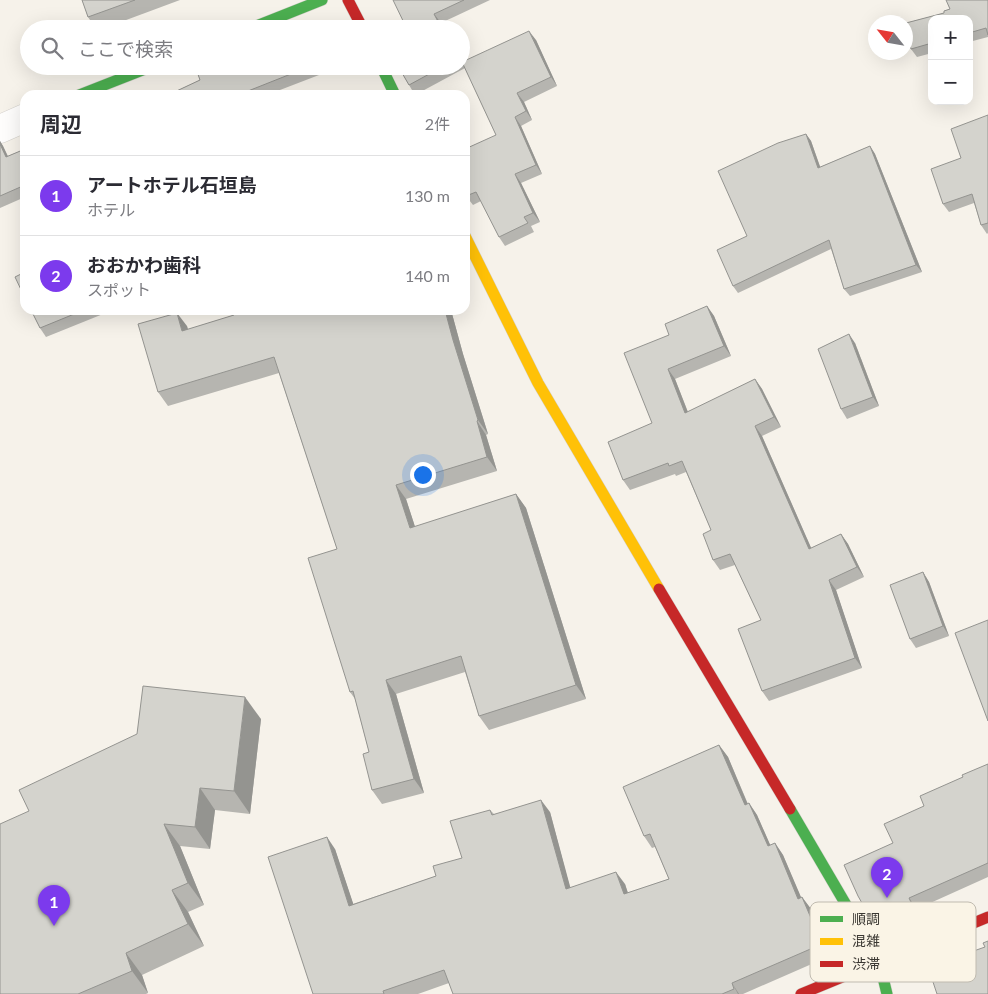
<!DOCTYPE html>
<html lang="ja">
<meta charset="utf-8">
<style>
body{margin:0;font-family:Lato,"Noto Sans JP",sans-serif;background:#f7f7f7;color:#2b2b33}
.controls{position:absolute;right:15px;top:15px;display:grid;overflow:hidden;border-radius:10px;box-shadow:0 5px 20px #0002}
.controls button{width:45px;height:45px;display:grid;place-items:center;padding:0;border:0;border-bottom:1px solid #e1e1e2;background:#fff;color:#2b2b33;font:25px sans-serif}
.compass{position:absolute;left:868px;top:15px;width:45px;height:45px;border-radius:50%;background:#fff;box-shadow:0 5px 20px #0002;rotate:301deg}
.you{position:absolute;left:422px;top:474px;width:18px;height:18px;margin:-12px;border:4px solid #fff;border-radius:50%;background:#1a73e8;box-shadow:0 0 0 8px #1a73e833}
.badge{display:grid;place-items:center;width:32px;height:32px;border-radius:50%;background:#7c3aed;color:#fff;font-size:16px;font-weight:700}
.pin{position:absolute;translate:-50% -41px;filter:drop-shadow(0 1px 2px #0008)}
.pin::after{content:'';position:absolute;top:26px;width:18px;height:15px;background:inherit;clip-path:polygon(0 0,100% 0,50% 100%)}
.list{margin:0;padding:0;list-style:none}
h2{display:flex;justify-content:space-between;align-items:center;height:65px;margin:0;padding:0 20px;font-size:21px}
h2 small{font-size:16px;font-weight:400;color:#7c7c81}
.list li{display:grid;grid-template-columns:32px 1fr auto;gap:15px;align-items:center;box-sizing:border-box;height:80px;padding:0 20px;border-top:1px solid #e1e1e2}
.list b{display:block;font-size:19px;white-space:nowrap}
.list p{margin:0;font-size:16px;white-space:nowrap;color:#7c7c81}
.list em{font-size:16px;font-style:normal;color:#7c7c81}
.icon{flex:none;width:28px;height:28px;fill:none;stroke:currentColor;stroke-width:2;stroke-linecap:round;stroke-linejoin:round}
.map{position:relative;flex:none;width:988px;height:994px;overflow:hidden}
.search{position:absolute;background:#fff;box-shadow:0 5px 20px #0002;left:20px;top:20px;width:450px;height:55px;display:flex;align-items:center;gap:12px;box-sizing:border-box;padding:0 18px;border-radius:28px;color:#7c7c81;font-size:19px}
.panel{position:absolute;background:#fff;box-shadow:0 5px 20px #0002;left:20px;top:90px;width:450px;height:225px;border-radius:15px}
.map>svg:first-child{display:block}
</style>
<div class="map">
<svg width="988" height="994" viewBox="0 0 988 994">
<rect width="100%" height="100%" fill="#f6f2ea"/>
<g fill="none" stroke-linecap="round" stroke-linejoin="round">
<defs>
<path id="street" d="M 0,129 L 25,118"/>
<g id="fast">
<path d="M 249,29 L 322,0"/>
<path d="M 381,66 L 395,95"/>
<path d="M 79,95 L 153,66"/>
<path d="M 790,809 L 879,961 L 887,994"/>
</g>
<path id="slow" d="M 465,236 L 538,383 L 659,589"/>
<g id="jam">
<path d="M 348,0 L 363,29"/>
<path d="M 659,589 L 790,809"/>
<path d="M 801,994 L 988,917"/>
</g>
</defs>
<!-- street casing -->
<use href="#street" stroke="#d3d0cb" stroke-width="29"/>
<!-- fast casing -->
<use href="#fast" stroke="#d3d0cb" stroke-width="12"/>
<!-- slow casing -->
<use href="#slow" stroke="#d3d0cb" stroke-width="12"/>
<!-- jam casing -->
<use href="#jam" stroke="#d3d0cb" stroke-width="12"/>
<!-- street -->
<use href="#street" stroke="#fefdfc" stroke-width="28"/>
<!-- fast -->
<use href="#fast" stroke="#4caf50" stroke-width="11"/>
<!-- slow -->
<use href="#slow" stroke="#ffc107" stroke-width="11"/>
<!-- jam -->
<use href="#jam" stroke="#c62828" stroke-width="11"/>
</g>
<!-- wall -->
<g fill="#b6b5b0">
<path d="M 82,0 L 180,0 L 102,29 L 96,29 L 88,17 Z"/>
<path d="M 393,0 L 490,0 L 441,23 Z"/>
<path d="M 946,0 L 988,0 L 988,37 L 969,42 L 969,19 L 932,19 L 932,53 L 917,57 L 911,49 L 906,29 L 906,23 L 944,13 L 944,11 L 950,9 Z"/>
<path d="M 536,40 L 557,86 L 524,102 L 532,120 L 521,126 L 542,174 L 521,183 L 540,222 L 531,226 L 534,232 L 505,246 L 499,237 L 481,201 L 473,205 L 466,196 L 496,135 L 465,68 L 415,95 L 409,85 L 398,66 L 461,66 L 461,61 L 463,64 Z"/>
<path d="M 195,66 L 316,66 L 319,75 L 267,95 L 168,95 L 200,80 Z"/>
<path d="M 988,115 L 988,233 L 987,234 L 981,225 L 974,203 L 949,212 L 943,204 L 961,158 Z"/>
<path d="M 806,134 L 811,141 L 820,167 L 870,146 L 875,154 L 922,272 L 850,296 L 844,289 L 831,249 L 738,293 L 733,286 L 747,236 Z"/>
<path d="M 0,141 L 3,146 L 8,156 L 25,149 L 25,197 L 0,208 Z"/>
<path d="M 707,306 L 714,316 L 731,356 L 675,379 L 688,412 L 755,379 L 762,389 L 781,427 L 762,436 L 811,548 L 841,534 L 848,544 L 864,577 L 836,590 L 862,668 L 769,701 L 762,691 L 761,620 L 735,565 L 720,570 L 713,560 L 711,530 L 686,472 L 676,476 L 675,474 L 630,490 L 623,480 L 652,423 L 669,335 Z"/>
<path d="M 31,310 L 113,310 L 46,337 L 40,328 Z"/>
<path d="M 232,310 L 451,310 L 463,354 L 488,434 L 486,435 L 497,471 L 406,499 L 415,527 L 516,494 L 526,508 L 586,699 L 489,730 L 479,716 L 465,672 L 396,694 L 424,793 L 382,804 L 372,790 L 369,752 L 355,699 L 350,692 L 337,549 L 279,373 L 168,406 L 158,392 L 187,326 L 188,330 L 234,315 Z"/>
<path d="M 855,343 L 879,406 L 847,419 L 841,409 Z"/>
<path d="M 923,572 L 929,582 L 949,636 L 916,648 L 910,639 Z"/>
<path d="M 261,719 L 250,814 L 215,810 L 210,849 L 180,846 L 204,905 L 188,912 L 204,946 L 142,975 L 148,993 L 146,994 L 0,994 Z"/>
<path d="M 719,745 L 728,757 L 748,804 L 749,803 L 757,815 L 770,845 L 775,843 L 783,855 L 801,898 L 802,897 L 811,909 L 830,956 L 743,994 L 453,994 L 449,983 L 418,994 L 313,994 L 335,849 L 353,904 L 436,876 L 462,858 L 490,810 L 494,814 L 550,812 L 570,888 L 625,884 L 628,893 L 669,879 L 655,847 L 652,848 L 644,836 Z"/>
<path d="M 988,764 L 988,877 L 917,909 L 922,920 L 883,937 L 875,926 L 893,843 L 924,806 L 963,777 Z"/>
</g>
<!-- shaded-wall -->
<g fill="#949490">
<path d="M 434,14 L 441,23 L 444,29 L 442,29 Z"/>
<path d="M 529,31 L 536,40 L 557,86 L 551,77 Z"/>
<path d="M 313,66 L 316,66 L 319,75 Z"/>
<path d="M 517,93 L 524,102 L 532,120 L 526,111 Z"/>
<path d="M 515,117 L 521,126 L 542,174 L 536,165 Z"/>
<path d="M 806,134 L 811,141 L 823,175 L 818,168 Z"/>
<path d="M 0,141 L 3,146 L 12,166 L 6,157 L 0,144 Z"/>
<path d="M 870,146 L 875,154 L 922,272 L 916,265 Z"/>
<path d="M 515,174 L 521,183 L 540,222 L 533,213 Z"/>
<path d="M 707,306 L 714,316 L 731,356 L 724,346 Z"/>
<path d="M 445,310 L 451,310 L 463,354 L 488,434 L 478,420 L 453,340 Z"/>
<path d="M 177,313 L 187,326 L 192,345 L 182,331 Z"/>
<path d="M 849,334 L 855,343 L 879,406 L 873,397 Z"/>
<path d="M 668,369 L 675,379 L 692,423 L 685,413 Z"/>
<path d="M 755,379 L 762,389 L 781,427 L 774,417 Z"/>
<path d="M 477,421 L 486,435 L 497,471 L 487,457 Z"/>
<path d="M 755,426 L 762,436 L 816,559 L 809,549 Z"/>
<path d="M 396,485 L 406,499 L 420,542 L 410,528 Z"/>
<path d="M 516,494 L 526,508 L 586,699 L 576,685 Z"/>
<path d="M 841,534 L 848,544 L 864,577 L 857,567 Z"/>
<path d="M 923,572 L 929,582 L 949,636 L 943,626 Z"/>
<path d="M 829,580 L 836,590 L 862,668 L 855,658 Z"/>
<path d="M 386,680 L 396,694 L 424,793 L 414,779 Z"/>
<path d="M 245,697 L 261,719 L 250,814 L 234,791 Z"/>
<path d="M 719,745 L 728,757 L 753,817 L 745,805 Z"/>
<path d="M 200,788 L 215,810 L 210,849 L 195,827 Z"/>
<path d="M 541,800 L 550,812 L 574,901 L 566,889 Z"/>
<path d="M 749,803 L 757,815 L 776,858 L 768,846 Z"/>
<path d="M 164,824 L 180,846 L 204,905 L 188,883 Z"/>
<path d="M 327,837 L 335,849 L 358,918 L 349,906 Z"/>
<path d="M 775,843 L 783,855 L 807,911 L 798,899 Z"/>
<path d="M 616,872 L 625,884 L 632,906 L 624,894 Z"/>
<path d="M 172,890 L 188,912 L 204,946 L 188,924 Z"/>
<path d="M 802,897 L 811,909 L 830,956 L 822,944 Z"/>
<path d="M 909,898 L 917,909 L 922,920 L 914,909 Z"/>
<path d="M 126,953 L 142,975 L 148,993 L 132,971 Z"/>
<path d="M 732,983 L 739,994 L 738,994 Z"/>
</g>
<!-- building -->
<g fill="#d4d3cd" stroke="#949490">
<path d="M 82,0 L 135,0 L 88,17 Z"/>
<path d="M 393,0 L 464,0 L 434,14 L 442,29 L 407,29 Z"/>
<path d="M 946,0 L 988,0 L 988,35 L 986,28 L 969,33 L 969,19 L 932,19 L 932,43 L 911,49 L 906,29 L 906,23 L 944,13 L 944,11 L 950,9 Z"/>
<path d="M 296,24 L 298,29 L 283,29 Z"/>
<path d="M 529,31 L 551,77 L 517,93 L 526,111 L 515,117 L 536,165 L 515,174 L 533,213 L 524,217 L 528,223 L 499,237 L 476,192 L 466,196 L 465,193 L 465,149 L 496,135 L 462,62 Z"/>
<path d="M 195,66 L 311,66 L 238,95 L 168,95 L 200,80 Z"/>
<path d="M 398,66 L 444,66 L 409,85 Z"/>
<path d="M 988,115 L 988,223 L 981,225 L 972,194 L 943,204 L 931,169 L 961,158 L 951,129 Z"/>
<path d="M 806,134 L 818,168 L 870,146 L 916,265 L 844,289 L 829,240 L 733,286 L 717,250 L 747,236 L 718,171 L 778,143 Z"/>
<path d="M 0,144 L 6,157 L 25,149 L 25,185 L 0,196 Z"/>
<path d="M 25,272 L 25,298 L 15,277 Z"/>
<path d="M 707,306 L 724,346 L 668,369 L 685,413 L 755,379 L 774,417 L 755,426 L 809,549 L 841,534 L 857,567 L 829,580 L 855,658 L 762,691 L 738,629 L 761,620 L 730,554 L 713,560 L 703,534 L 711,530 L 682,461 L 669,466 L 668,463 L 623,480 L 608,442 L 652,423 L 624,353 L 669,335 L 665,324 Z"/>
<path d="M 31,310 L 84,310 L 40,328 Z"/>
<path d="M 232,310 L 445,310 L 453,340 L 478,420 L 477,421 L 487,457 L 396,485 L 410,528 L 516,494 L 576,685 L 479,716 L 461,656 L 386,680 L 414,779 L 372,790 L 363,754 L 369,752 L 353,691 L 350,692 L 308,558 L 337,549 L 274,357 L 158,392 L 138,324 L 177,313 L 182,331 L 234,315 Z"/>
<path d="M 849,334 L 873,397 L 841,409 L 818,349 Z"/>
<path d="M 923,572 L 943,626 L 910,639 L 890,585 Z"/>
<path d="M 988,620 L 988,721 L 955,633 Z"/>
<path d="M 143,686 L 245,697 L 234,791 L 200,788 L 195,827 L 164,824 L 188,883 L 172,890 L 188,924 L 126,953 L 132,971 L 78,994 L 0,994 L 0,824 L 29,811 L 19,790 L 137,734 Z"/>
<path d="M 719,745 L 745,805 L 749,803 L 768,846 L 775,843 L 798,899 L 802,897 L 822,944 L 732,983 L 734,989 L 722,994 L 453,994 L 444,970 L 383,991 L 384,994 L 313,994 L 268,857 L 327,837 L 349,906 L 436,876 L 433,866 L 462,858 L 450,821 L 490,810 L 492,815 L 541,800 L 566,889 L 616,872 L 624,894 L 669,879 L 650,834 L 644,836 L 623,787 Z"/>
<path d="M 988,764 L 988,863 L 909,898 L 914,909 L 875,926 L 858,896 L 844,865 L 893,843 L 884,824 L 924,806 L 920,796 L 963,777 L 962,775 Z"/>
<path d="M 988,941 L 988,994 L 937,994 L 928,967 L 985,947 L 983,943 Z"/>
</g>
<!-- legend -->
<rect x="810" y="902" width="166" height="80" rx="8" fill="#faf4e6" stroke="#c0bbb0" stroke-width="1"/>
<rect x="820" y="916" width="23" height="6" fill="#4caf50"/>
<rect x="820" y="938" width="23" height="7" fill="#ffc107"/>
<rect x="820" y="961" width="23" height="6" fill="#c62828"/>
<g font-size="14" fill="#3a3732">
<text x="852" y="924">順調</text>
<text x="852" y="946">混雑</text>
<text x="852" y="969">渋滞</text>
</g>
</svg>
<div class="controls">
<button>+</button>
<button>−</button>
</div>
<svg class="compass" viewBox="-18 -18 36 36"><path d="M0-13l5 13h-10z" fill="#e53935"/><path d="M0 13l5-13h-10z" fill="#7c7c81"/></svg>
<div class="you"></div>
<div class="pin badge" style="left:54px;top:926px">1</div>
<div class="pin badge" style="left:887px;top:898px">2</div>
<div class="search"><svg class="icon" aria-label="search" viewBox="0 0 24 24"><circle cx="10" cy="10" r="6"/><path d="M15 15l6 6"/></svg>ここで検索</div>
<section class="panel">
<h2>周辺<small>2件</small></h2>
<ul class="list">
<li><span class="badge">1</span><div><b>アートホテル石垣島</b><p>ホテル</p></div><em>130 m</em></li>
<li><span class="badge">2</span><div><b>おおかわ歯科</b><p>スポット</p></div><em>140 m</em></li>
</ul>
</section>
</div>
